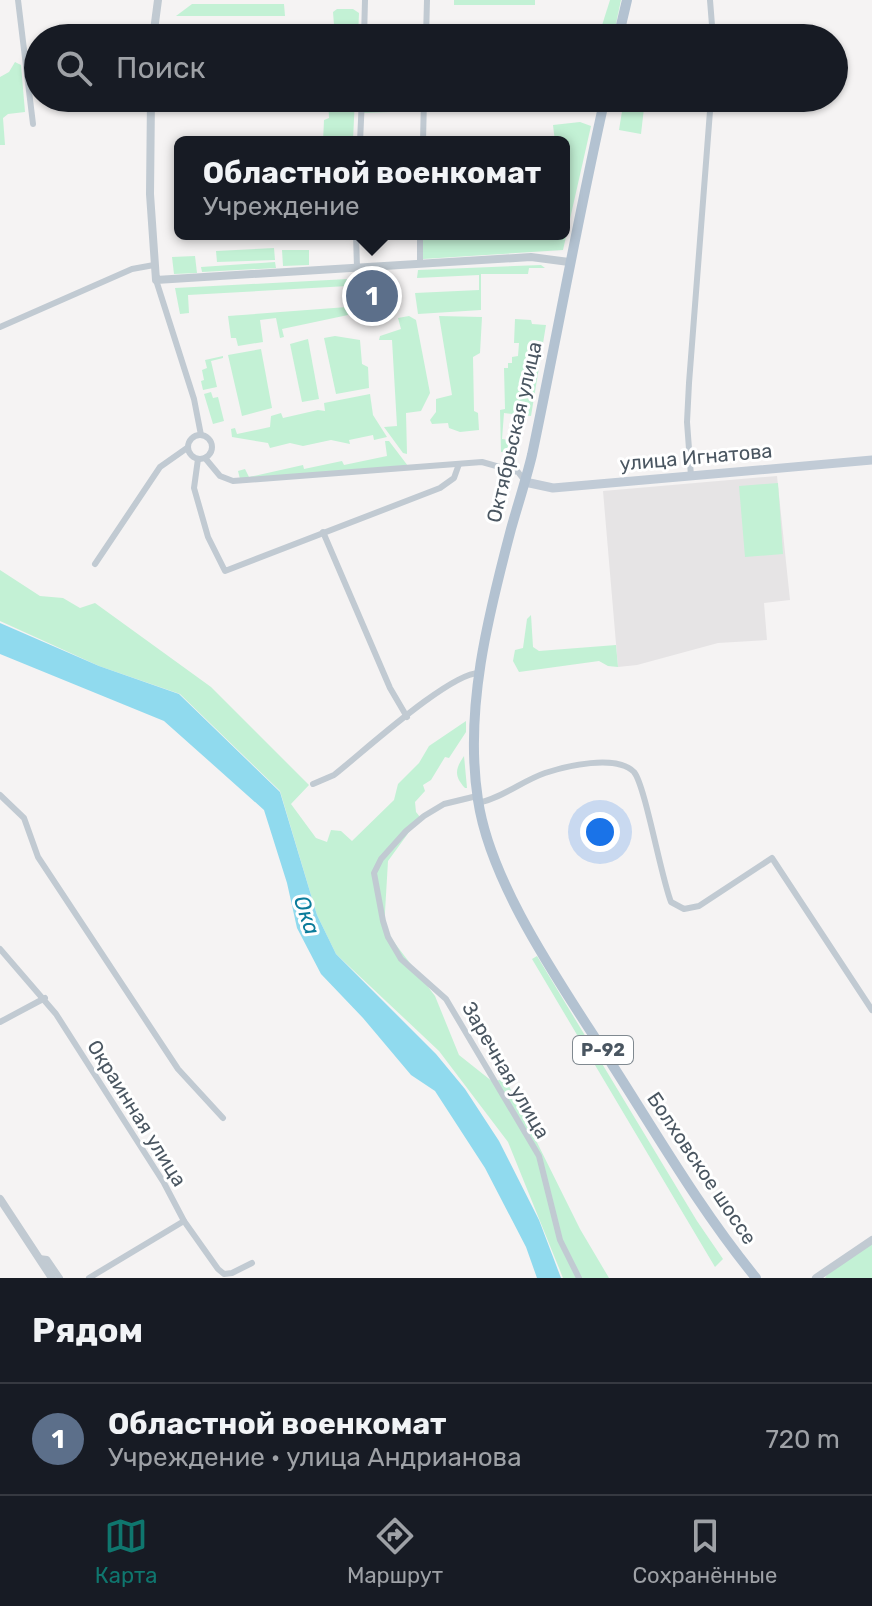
<!DOCTYPE html>
<html lang="ru">
<meta charset="utf-8">
<style>
body{margin:0;font-family:Rubik,sans-serif;background:#20242c;color:#f1f3f6}
.you{position:absolute;left:600px;top:832px;width:28px;height:28px;margin:-20px;border:6px solid #fff;border-radius:50%;background:#1a73e8;box-shadow:0 0 0 12px #1a73e833}
.badge{display:grid;place-items:center;width:52px;height:52px;border-radius:50%;background:#0f766e;color:#fff;font-size:26px;font-weight:700}
.pin{position:absolute;translate:-50% -50%;border:4px solid #fff;box-shadow:0 2px 8px #0006}
.popup{position:absolute;left:174px;top:136px;width:396px;height:104px;box-sizing:border-box;display:grid;place-content:center;border-radius:12px;background:#171b24;filter:drop-shadow(0 2px 6px #0005);font-size:26px;white-space:nowrap;color:#9ea1a6}
.popup b{font-size:30px;color:#f1f3f6}
.popup::after{content:'';position:absolute;left:50%;top:100%;margin-left:-16px;border:16px solid transparent;border-top-color:#171b24}
.list{margin:0;padding:0;list-style:none}
h2{display:flex;justify-content:space-between;align-items:center;height:104px;margin:0;padding:0 32px;font-size:34px}
h2 small{font-size:26px;font-weight:400;color:#9ea1a6}
.list li{display:grid;grid-template-columns:52px 1fr auto;gap:24px;align-items:center;box-sizing:border-box;height:112px;padding:0 32px;border-top:2px solid #363941}
.list b{display:block;font-size:30px;white-space:nowrap}
.list p{margin:0;font-size:26px;white-space:nowrap;color:#9ea1a6}
.list em{font-size:26px;font-style:normal;color:#9ea1a6}
.icon{flex:none;width:44px;height:44px;fill:none;stroke:currentColor;stroke-width:2;stroke-linecap:round;stroke-linejoin:round}
.map{position:relative;flex:none;width:872px;height:1278px;overflow:hidden}
.search{position:absolute;background:#171b24;box-shadow:0 2px 6px #0004;left:24px;right:24px;top:24px;height:88px;display:flex;align-items:center;gap:20px;box-sizing:border-box;padding:0 28px;border-radius:44px;color:#9ea1a6;font-size:30px}
.sheet{height:216px;background:#171b24}
nav{display:flex;justify-content:space-around;align-items:center;box-sizing:border-box;height:112px;border-top:2px solid #363941;background:#171b24;font-size:22px;color:#9ea1a6}
nav a{display:grid;justify-items:center;gap:4px}
nav .on{color:#0f766e}
.map>svg:first-child{display:block}
</style>
<div class="map">
<svg width="872" height="1278" viewBox="0 0 872 1278">
<rect width="100%" height="100%" fill="#f5f3f3"/>
<!-- education -->
<path fill="#e6e4e5" d="M 777,476 L 790,600 L 764,603 L 767,640 L 718,643 L 637,665 L 618,667 L 603,491 Z"/>
<!-- green -->
<g fill="#c3f1d5">
<rect x="454" y="0" width="81" height="5"/>
<path d="M 610,0 L 621,0 L 613,38 L 598,38 Z"/>
<path d="M 192,4 L 284,4 L 285,16 L 176,16 Z"/>
<path d="M 337,9 L 353,9 L 359,13 L 358,38 L 327,38 L 334,25 L 333,12 Z"/>
<path d="M 15,62 L 21,65 L 25,112 L 8,114 L 3,118 L 5,145 L 0,145 L 0,77 L 9,72 Z"/>
<path d="M 328,98 L 355,98 L 353,140 L 351,142 L 323,142 L 324,120 L 329,118 Z"/>
<path d="M 361,98 L 391,98 L 391,112 L 360,113 Z"/>
<path d="M 623,105 L 644,108 L 641,134 L 619,130 Z"/>
<path d="M 580,122 L 591,126 L 563,250 L 423,259 L 423,234 L 465,234 L 466,240 L 564,234 L 564,142 L 555,142 L 553,125 Z"/>
<path d="M 274,248 L 275,260 L 217,262 L 216,251 Z"/>
<path d="M 282,250 L 309,250 L 309,265 L 283,266 Z"/>
<path d="M 195,256 L 197,273 L 174,274 L 172,257 Z"/>
<path d="M 275,262 L 276,268 L 202,272 L 201,267 Z"/>
<path d="M 541,265 L 545,268 L 529,268 L 528,274 L 481,274 L 481,310 L 418,314 L 415,293 L 479,290 L 479,275 L 417,278 L 418,270 Z"/>
<path d="M 348,279 L 348,286 L 188,295 L 189,313 L 180,314 L 175,288 Z"/>
<path d="M 347,307 L 348,315 L 282,329 L 284,337 L 280,338 L 276,318 L 260,320 L 263,342 L 238,346 L 236,338 L 231,338 L 228,316 Z"/>
<path d="M 409,316 L 416,320 L 430,393 L 421,411 L 406,413 L 407,454 L 403,453 L 384,427 L 397,426 L 392,340 L 379,340 L 380,336 L 401,329 L 398,318 Z"/>
<path d="M 439,316 L 482,317 L 480,353 L 473,357 L 474,411 L 478,413 L 479,430 L 460,432 L 449,428 L 448,423 L 432,424 L 430,420 L 436,412 L 436,399 L 452,395 Z"/>
<path d="M 515,319 L 531,320 L 532,324 L 546,325 L 531,416 L 504,413 L 502,439 L 511,440 L 509,451 L 501,452 L 500,410 L 505,409 L 504,368 L 508,368 L 508,363 L 512,363 L 512,357 L 518,356 L 519,343 L 514,343 Z"/>
<path d="M 335,336 L 360,340 L 362,364 L 368,367 L 369,388 L 336,394 L 324,338 Z"/>
<path d="M 308,339 L 319,399 L 302,402 L 290,344 Z"/>
<path d="M 261,349 L 272,408 L 242,416 L 228,355 Z"/>
<path d="M 223,356 L 223,358 L 211,361 L 217,387 L 203,390 L 201,381 L 204,380 L 202,370 L 207,368 L 205,360 Z"/>
<path d="M 211,392 L 213,398 L 218,397 L 224,421 L 213,424 L 204,394 Z"/>
<path d="M 370,394 L 373,415 L 387,437 L 374,440 L 373,435 L 349,440 L 350,444 L 331,440 L 303,446 L 290,443 L 270,448 L 268,443 L 232,437 L 231,429 L 235,428 L 237,434 L 270,427 L 271,416 L 281,413 L 283,418 L 318,410 L 325,411 L 324,403 Z"/>
<path d="M 385,441 L 389,441 L 408,466 L 240,479 L 238,471 L 245,469 L 249,477 L 303,465 L 304,469 L 342,461 L 344,465 L 387,456 Z"/>
<path d="M 778,483 L 783,554 L 745,557 L 739,486 Z"/>
<path d="M 0,570 L 40,596 L 63,598 L 80,608 L 95,603 L 211,687 L 309,785 L 291,804 L 316,838 L 327,842 L 331,830 L 341,831 L 352,841 L 394,800 L 398,784 L 419,763 L 429,746 L 466,721 L 466,732 L 449,758 L 445,757 L 431,780 L 423,785 L 425,791 L 415,802 L 416,812 L 420,817 L 388,861 L 384,929 L 435,996 L 459,1055 L 493,1082 L 505,1078 L 580,1229 L 609,1278 L 563,1278 L 508,1142 L 439,1051 L 336,954 L 317,915 L 280,791 L 180,694 L 99,666 L 0,621 Z"/>
<path d="M 531,615 L 533,647 L 539,651 L 616,645 L 618,667 L 608,666 L 599,661 L 519,672 L 513,661 L 515,650 L 523,648 L 527,619 Z"/>
<path d="M 464,756 L 467,788 L 465,788 C 454,776 455,769 464,756 Z"/>
<path d="M 537,956 L 697,1221 L 723,1259 L 715,1267 L 532,959 Z"/>
<path d="M 872,1242 L 872,1278 L 825,1278 L 827,1275 Z"/>
</g>
<!-- water -->
<path fill="#90daee" d="M 0,623 L 99,666 L 179,694 L 280,792 L 317,915 L 336,954 L 436,1054 L 465,1089 L 499,1141 L 539,1220 L 561,1278 L 537,1278 L 526,1247 L 485,1168 L 435,1091 L 411,1075 L 363,1018 L 321,974 L 297,928 L 287,883 L 264,810 L 164,721 L 0,654 Z"/>
<g fill="none" stroke-linecap="round" stroke-linejoin="round">
<!-- minor -->
<g stroke="#c1cad2" stroke-width="6">
<path d="M 18,0 L 33,124"/>
<path d="M 710,0 L 713,38"/>
<path d="M 364,38 L 365,0"/>
<path d="M 426,38 L 427,0"/>
<path d="M 360,142 L 362,98"/>
<path d="M 423,142 L 424,98"/>
<path d="M 356,234 L 357,268"/>
<path d="M 420,264 L 420,234"/>
<path d="M 156,280 L 194,399 L 201,435"/>
<path d="M 0,327 L 132,269 L 154,265"/>
<circle cx="200" cy="447" r="12"/>
<path d="M 205,458 L 220,476 L 233,481 L 482,462 L 518,472 L 525,481"/>
<path d="M 198,459 L 194,488 L 208,537 L 225,571 L 440,488 L 454,478 L 459,464"/>
<path d="M 691,476 L 687,422 L 689,383 L 711,98"/>
<path d="M 323,532 L 390,688 L 407,717"/>
<path d="M 95,564 L 160,467 L 187,448"/>
<path d="M 313,784 L 334,775 C 361,754 451,671 480,673"/>
<path d="M 0,795 L 24,818 L 38,857 L 178,1069 L 223,1118"/>
<path d="M 477,796 L 444,804 L 424,816 L 406,831 L 381,859 L 374,873 L 383,921 L 388,937 L 401,959 L 446,999 L 539,1156 L 560,1240 L 579,1278"/>
<path d="M 478,803 C 502,798 522,781 545,773 C 566,766 616,754 634,772 C 645,785 661,877 671,902 L 684,909 L 699,906 L 772,858 L 872,1010"/>
<path d="M 0,949 L 56,1014 L 164,1183 L 184,1221 L 218,1269 L 224,1274 L 232,1273 L 252,1263"/>
<path d="M 0,1022 L 45,998"/>
<path d="M 39,1258 L 47,1259 L 60,1278"/>
<path d="M 89,1278 L 184,1221"/>
</g>
<!-- tertiary -->
<g stroke="#c1cad2" stroke-width="8">
<path d="M 153,38 L 158,0"/>
<path d="M 151,98 L 150,194 L 156,280 L 531,257 L 569,262"/>
<path d="M 0,1199 L 52,1278"/>
<path d="M 816,1278 L 872,1240"/>
</g>
<!-- secondary -->
<path stroke="#c1cbd6" stroke-width="9" d="M 525,482 L 553,488 L 872,460"/>
<!-- primary -->
<g stroke="#b3c2d1" stroke-width="10">
<path d="M 618,38 L 627,0"/>
<path d="M 605,98 C 578,217 557,336 532,455 C 526,480 518,504 511,529 C 488,616 464,710 478,800 C 491,888 566,991 613,1066 C 659,1138 702,1212 756,1278"/>
</g>
</g>
<g text-anchor="middle" dominant-baseline="central" stroke-width="6" stroke-linejoin="round" paint-order="stroke">
<!-- shield labels -->
<rect fill="#fff" stroke="#808990" stroke-width="2" x="573" y="1036" width="60" height="28" rx="6"/>
<g font-size="18" font-weight="bold" fill="#4a5661">
<text x="603" y="1050">Р-92</text>
</g>
<!-- street labels -->
<g font-size="20" fill="#4a5661" stroke="#fff">
<text transform="translate(514 432) rotate(-77)">Октябрьская улица</text>
<text transform="translate(696 457) rotate(-5)">улица Игнатова</text>
<text transform="translate(506 1070) rotate(60)">Заречная улица</text>
<text transform="translate(137 1113) rotate(58)">Окраинная улица</text>
<text transform="translate(702 1168) rotate(56)">Болховское шоссе</text>
</g>
<!-- water labels -->
<g font-size="22" font-style="italic" fill="#0c7c9b" stroke="#fff">
<text transform="translate(307 915) rotate(71)">Ока</text>
</g>
</g>
</svg>
<div class="you"></div>
<div class="pin badge" style="left:372px;top:296px;background:#5c6f8a">1</div>
<div class="popup"><b>Областной военкомат</b>Учреждение</div>
<div class="search"><svg class="icon" aria-label="search" viewBox="0 0 24 24"><circle cx="10" cy="10" r="6"/><path d="M15 15l6 6"/></svg>Поиск</div>
</div>
<section class="sheet">
<h2>Рядом<small></small></h2>
<ul class="list">
<li><span class="badge" style="background:#5c6f8a">1</span><div><b>Областной военкомат</b><p>Учреждение · улица Андрианова</p></div><em>720 m</em></li>
</ul>
</section>
<nav>
<a class="on"><svg class="icon" aria-label="map" viewBox="0 0 24 24"><path d="M3 6l6-2 6 2 6-2v14l-6 2-6-2-6 2zM9 4v14M15 6v14"/></svg>Карта</a>
<a><svg class="icon" aria-label="directions" viewBox="0 0 24 24"><path d="M12 3l9 9-9 9-9-9zM9 14v-3h6M13 9l2 2-2 2"/></svg>Маршрут</a>
<a><svg class="icon" aria-label="saved" viewBox="0 0 24 24"><path d="M7 4h10v16l-5-4-5 4z"/></svg>Сохранённые</a>
</nav>
